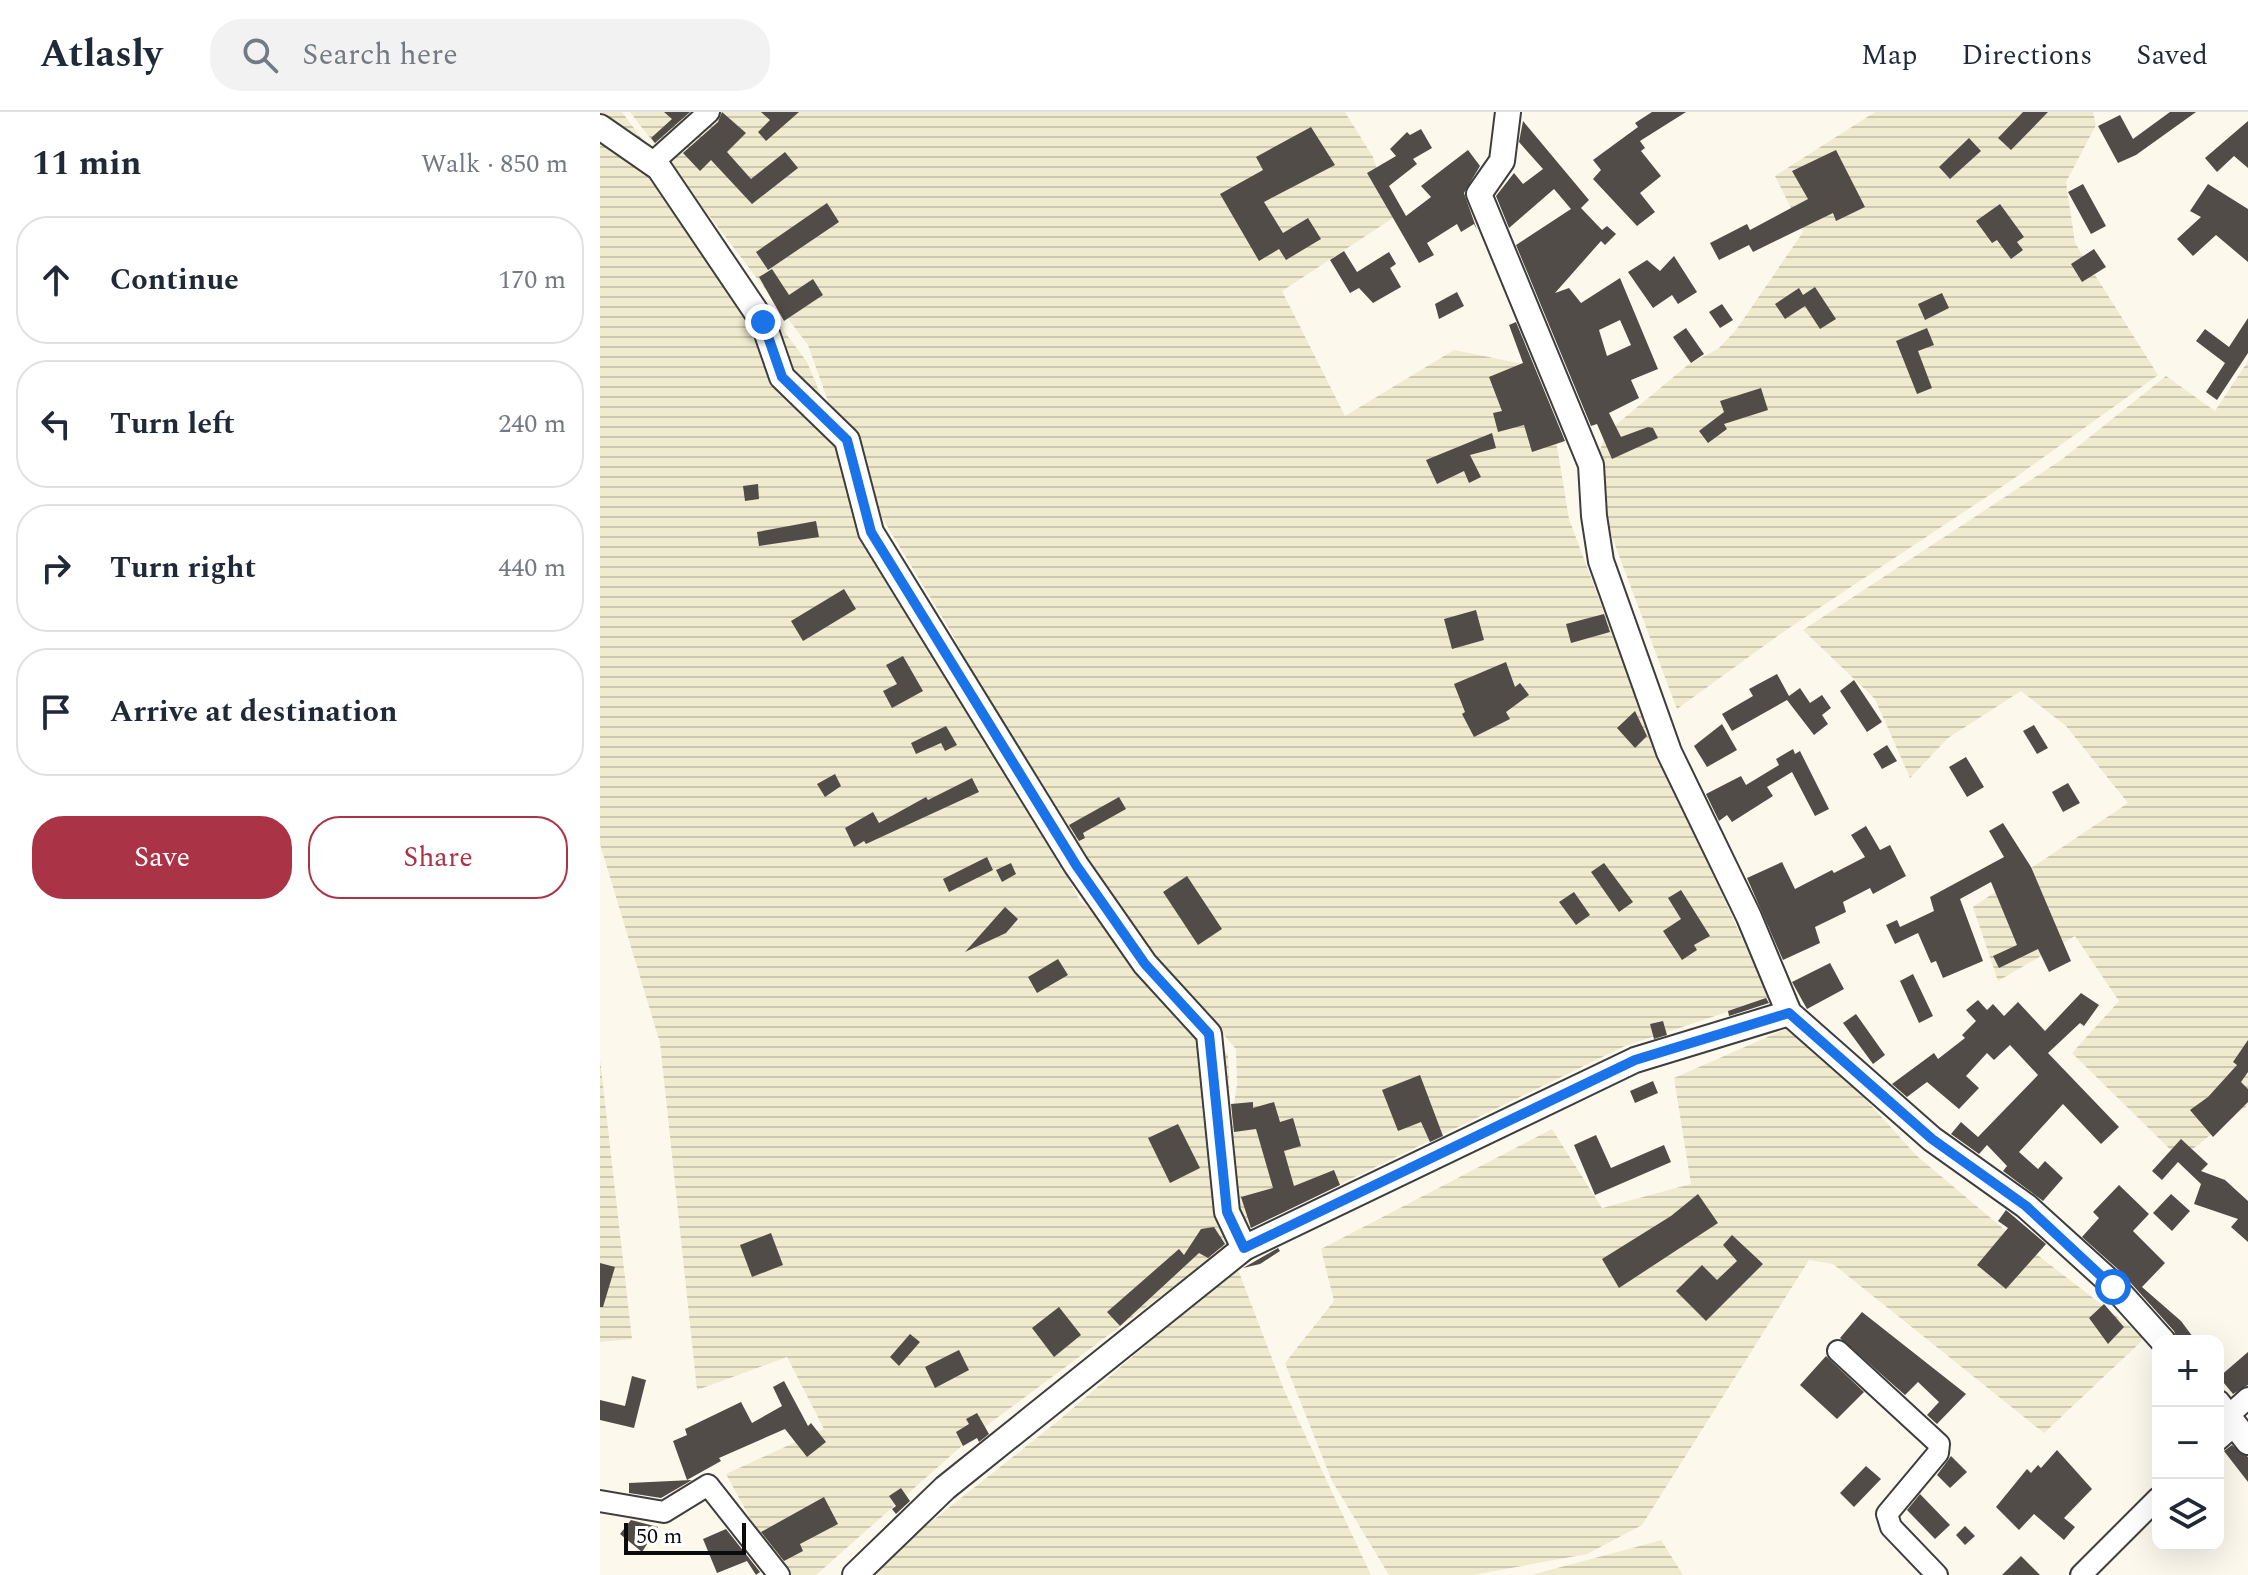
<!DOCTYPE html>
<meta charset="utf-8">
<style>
body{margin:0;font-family:Spectral,serif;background:#f2f2f3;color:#1f2937}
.controls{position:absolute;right:24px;bottom:24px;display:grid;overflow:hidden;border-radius:16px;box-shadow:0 8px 32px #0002}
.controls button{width:72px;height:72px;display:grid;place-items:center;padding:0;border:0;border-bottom:2px solid #e0e1e3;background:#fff;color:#1f2937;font:40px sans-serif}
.scale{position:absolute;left:24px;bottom:20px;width:122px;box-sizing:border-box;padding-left:8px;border:4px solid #0b0b0b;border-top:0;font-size:22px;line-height:28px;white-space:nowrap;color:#0b0b0b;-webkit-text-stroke:6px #fff;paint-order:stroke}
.stop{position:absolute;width:24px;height:24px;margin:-18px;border:6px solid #1a73e8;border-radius:50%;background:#fff}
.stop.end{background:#1a73e8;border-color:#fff;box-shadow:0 2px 8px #0008}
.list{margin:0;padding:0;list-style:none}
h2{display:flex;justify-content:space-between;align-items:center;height:104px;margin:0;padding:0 32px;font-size:34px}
h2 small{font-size:26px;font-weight:400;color:#747a83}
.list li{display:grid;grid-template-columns:52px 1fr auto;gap:24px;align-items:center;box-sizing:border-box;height:128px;margin:0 16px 16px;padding:0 16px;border:2px solid #e0e1e3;border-radius:32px}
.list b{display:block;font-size:30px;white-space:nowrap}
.list em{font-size:26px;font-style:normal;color:#747a83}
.actions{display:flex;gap:16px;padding:24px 32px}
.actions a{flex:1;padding:18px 0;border:2px solid #aa3445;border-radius:32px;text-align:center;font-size:28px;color:#aa3445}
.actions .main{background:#aa3445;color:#fff}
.icon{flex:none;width:44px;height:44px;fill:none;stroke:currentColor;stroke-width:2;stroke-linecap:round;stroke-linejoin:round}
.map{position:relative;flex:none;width:1648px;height:1463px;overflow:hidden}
header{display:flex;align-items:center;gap:48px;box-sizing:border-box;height:112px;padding:0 40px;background:#fff;border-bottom:2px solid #e0e1e3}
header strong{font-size:38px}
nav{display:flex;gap:44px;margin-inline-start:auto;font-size:28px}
.search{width:560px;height:72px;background:#f2f2f3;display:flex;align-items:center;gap:20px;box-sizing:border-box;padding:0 28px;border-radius:32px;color:#747a83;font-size:30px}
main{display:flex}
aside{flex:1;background:#fff}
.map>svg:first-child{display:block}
</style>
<header>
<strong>Atlasly</strong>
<div class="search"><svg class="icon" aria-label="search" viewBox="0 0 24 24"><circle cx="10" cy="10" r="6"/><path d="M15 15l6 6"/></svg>Search here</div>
<nav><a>Map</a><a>Directions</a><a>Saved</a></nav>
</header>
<main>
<aside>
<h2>11 min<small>Walk · 850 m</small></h2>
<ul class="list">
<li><svg class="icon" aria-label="ahead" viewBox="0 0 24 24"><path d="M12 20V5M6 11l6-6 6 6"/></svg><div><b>Continue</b></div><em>170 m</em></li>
<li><svg class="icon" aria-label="left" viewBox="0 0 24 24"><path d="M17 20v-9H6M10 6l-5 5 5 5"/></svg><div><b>Turn left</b></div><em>240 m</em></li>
<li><svg class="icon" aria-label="right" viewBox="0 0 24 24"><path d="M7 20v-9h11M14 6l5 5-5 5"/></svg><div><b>Turn right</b></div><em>440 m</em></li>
<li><svg class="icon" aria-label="arrive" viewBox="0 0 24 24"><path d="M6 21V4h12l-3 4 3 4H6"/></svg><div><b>Arrive at destination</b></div></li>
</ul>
<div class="actions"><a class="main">Save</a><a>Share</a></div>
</aside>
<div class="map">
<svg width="1648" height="1463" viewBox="0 0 1648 1463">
<defs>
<pattern id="farmland-rules" width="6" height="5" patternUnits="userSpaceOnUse" patternTransform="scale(2)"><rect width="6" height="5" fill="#f0eacf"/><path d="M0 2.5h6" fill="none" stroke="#ccc7b0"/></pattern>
</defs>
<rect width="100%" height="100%" fill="#fdf8ec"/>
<!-- farmland -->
<g fill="url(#farmland-rules)" fill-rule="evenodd">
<path d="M 0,0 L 22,0 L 207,250 L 259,376 L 208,233 L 30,0 L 745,0 L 773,45 L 793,106 L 682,179 L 745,304 L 854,238 L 918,251 L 954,316 L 969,407 L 1014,527 L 1077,683 L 1169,886 L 1025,934 L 641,1120 L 635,1129 L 374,1323 L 216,1463 L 181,1463 L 126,1362 L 224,1317 L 187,1245 L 97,1278 L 60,931 L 0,732 ZM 269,399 L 281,404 L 350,518 L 484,775 L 566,856 L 636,937 L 637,972 L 631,1011 L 628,943 L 542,840 L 480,789 L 351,536 Z"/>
<path d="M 1275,0 L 1493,0 L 1496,13 L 1466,70 L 1475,131 L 1558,263 L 1409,370 L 1183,520 L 1077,597 L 990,367 L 1006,321 L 1089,252 L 1118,237 L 1136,218 L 1203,120 L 1175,64 Z"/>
<path d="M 1648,249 L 1648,993 L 1580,1047 L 1472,941 L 1519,889 L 1475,824 L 1398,869 L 1373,795 L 1528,691 L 1466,614 L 1421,579 L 1348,626 L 1310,666 L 1275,587 L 1203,518 L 1461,348 L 1566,264 L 1615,299 Z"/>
<path d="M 1197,912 L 1317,1044 L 1405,1118 L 1545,1226 L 1444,1321 L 1233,1152 L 1209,1148 L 1042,1413 L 987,1442 L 873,1463 L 789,1463 L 732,1369 L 685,1251 L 734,1189 L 721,1137 L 952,1017 L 1002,1096 L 1091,1072 L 1074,966 Z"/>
<path d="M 0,947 L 32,1227 L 0,1230 Z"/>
<path d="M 637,1155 L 684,1278 L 771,1463 L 264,1463 L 458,1309 Z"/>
<path d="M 1061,1428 L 1083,1463 L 931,1463 L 1051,1431 Z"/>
</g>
<!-- building -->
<g fill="#524c49" fill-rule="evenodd">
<path d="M 64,0 L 90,0 L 55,31 L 51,26 L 72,7 Z"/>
<path d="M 122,0 L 146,21 L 127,40 L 151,67 L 185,40 L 198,56 L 152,92 L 111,48 L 100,59 L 83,41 L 118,10 Z"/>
<path d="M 161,0 L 199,0 L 166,29 L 158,20 L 170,8 Z"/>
<path d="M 1052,0 L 1086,0 L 1040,29 L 1045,36 L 1041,39 L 1061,64 L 1040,81 L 1055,100 L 1037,114 L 993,67 L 1001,58 L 993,48 L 1038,15 L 1035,11 Z"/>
<path d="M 1423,0 L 1448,0 L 1411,38 L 1398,26 Z"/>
<path d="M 1570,0 L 1596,0 L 1536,43 L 1518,51 L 1498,14 L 1520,3 L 1533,27 Z"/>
<path d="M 923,9 L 989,88 L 981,96 L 1002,118 L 1007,114 L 1016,122 L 1005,133 L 1001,129 L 955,181 L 969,176 L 981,191 L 1020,166 L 1058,257 L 1031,268 L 1039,286 L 1009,301 L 1021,325 L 1048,315 L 1053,316 L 1058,326 L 1012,347 L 997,312 L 991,314 L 916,133 L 971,97 L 954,77 L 909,116 L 896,84 L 914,61 L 923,72 L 943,57 L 919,30 ZM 1020,208 L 1031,233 L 1007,244 L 999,218 Z"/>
<path d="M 1648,9 L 1648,56 L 1634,44 L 1617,60 L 1605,46 Z"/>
<path d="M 711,15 L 735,53 L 664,90 L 683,121 L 708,106 L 721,127 L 686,148 L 679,137 L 659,149 L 620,82 L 663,58 L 656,45 Z"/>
<path d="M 821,17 L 832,36 L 813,47 L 817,52 L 789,74 L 806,104 L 831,85 L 821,74 L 868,38 L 880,54 L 864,81 L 877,118 L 874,112 L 861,120 L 857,112 L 827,131 L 834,143 L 819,151 L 767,61 L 796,44 L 790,37 L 807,20 L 810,23 Z"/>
<path d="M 1369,26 L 1381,39 L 1350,67 L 1339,55 Z"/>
<path d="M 1236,38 L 1265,95 L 1236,109 L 1233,101 L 1153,140 L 1149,133 L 1119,148 L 1110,131 L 1147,112 L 1150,118 L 1208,87 L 1192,59 Z"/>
<path d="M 1483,72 L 1506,114 L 1491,122 L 1468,80 Z"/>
<path d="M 1608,72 L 1648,97 L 1648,150 L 1616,123 L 1593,144 L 1577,127 L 1601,105 L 1590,99 Z"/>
<path d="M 227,91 L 239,110 L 168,158 L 156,140 Z"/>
<path d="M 1400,92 L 1424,125 L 1417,130 L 1423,138 L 1411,147 L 1397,128 L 1392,131 L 1376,109 Z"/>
<path d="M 1494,137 L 1506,155 L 1482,170 L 1471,152 Z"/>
<path d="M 744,139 L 757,160 L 789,140 L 796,152 L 790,156 L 801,175 L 773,191 L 759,176 L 750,181 L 730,148 Z"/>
<path d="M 1074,144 L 1097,180 L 1078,192 L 1072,183 L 1053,196 L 1028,160 L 1047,148 L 1060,159 Z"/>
<path d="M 172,157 L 189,183 L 213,167 L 223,183 L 184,209 L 159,165 Z"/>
<path d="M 1215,175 L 1236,207 L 1220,217 L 1205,194 L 1185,207 L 1175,192 L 1199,176 L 1203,183 Z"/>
<path d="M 857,180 L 864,194 L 839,207 L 835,192 Z"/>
<path d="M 1342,181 L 1349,196 L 1325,208 L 1318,192 Z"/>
<path d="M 1122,192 L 1133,208 L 1120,216 L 1109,200 Z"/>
<path d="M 1648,206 L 1648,241 L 1617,288 L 1606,280 L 1625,251 L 1596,229 L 1605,217 L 1629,235 Z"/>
<path d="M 916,210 L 965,329 L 932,340 L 924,313 L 898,320 L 893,301 L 902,299 L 889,265 L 923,251 L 909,213 Z"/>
<path d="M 1086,216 L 1104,242 L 1091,251 L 1073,225 Z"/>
<path d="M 1327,216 L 1334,233 L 1318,239 L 1332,276 L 1317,282 L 1296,229 Z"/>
<path d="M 1161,276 L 1168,298 L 1124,312 L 1127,317 L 1108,331 L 1099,319 L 1124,300 L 1120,289 Z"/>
<path d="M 892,321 L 896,336 L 870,343 L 881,365 L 869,371 L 864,359 L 837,372 L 826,348 Z"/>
<path d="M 158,372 L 159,387 L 145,389 L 143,374 Z"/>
<path d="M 216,409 L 219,425 L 159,434 L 157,420 Z"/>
<path d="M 244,477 L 256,497 L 203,529 L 191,509 Z"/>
<path d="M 876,498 L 884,528 L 852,537 L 844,507 Z"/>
<path d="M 1004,502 L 1010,520 L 971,531 L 966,512 Z"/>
<path d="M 303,544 L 323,579 L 292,596 L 283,579 L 297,572 L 286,553 Z"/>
<path d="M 906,550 L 915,575 L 920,571 L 929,583 L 906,600 L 910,607 L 874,625 L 862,602 L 865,600 L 854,572 Z"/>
<path d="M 1177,562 L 1189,584 L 1200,576 L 1210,591 L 1222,583 L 1231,596 L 1222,603 L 1228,612 L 1214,623 L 1187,588 L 1132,619 L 1122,602 L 1153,584 L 1149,577 Z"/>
<path d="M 1254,568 L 1282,610 L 1267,620 L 1240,579 Z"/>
<path d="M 1035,599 L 1047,624 L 1035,636 L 1017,616 Z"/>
<path d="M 1122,612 L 1137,638 L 1107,655 L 1094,634 Z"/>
<path d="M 1434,613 L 1448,636 L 1437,642 L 1423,619 Z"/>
<path d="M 346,614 L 357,633 L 345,639 L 341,631 L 316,642 L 311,631 Z"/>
<path d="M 1287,633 L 1297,649 L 1282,657 L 1273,642 Z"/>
<path d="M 1193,637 L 1195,642 L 1200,639 L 1229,697 L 1215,704 L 1192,660 L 1167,675 L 1173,684 L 1132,710 L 1127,703 L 1119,709 L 1106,682 L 1141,664 L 1146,673 L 1179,653 L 1176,647 Z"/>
<path d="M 1366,645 L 1384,675 L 1367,685 L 1349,655 Z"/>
<path d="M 235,662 L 241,674 L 225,685 L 217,672 Z"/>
<path d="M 372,666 L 379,680 L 266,732 L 264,729 L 254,735 L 245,716 L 273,700 L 279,711 L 326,685 L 328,688 Z"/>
<path d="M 1468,671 L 1480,691 L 1463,700 L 1452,680 Z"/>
<path d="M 519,685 L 526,697 L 483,721 L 485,726 L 479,729 L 469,713 Z"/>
<path d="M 1403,711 L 1431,755 L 1471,849 L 1449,860 L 1438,837 L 1399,856 L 1393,844 L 1417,833 L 1391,770 L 1360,787 L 1383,849 L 1343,866 L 1336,849 L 1331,851 L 1318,821 L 1295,832 L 1286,813 L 1297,808 L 1300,815 L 1334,799 L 1330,785 L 1404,745 L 1389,719 Z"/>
<path d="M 1266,714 L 1280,738 L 1290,733 L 1306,764 L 1273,782 L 1270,776 L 1243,790 L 1246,800 L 1215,815 L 1220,831 L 1183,848 L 1147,766 L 1182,750 L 1195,777 L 1232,758 L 1234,761 L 1265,745 L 1251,723 Z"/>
<path d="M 387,745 L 393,758 L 349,780 L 343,767 Z"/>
<path d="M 411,751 L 416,762 L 402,770 L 396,758 Z"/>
<path d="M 1004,751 L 1033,790 L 1019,800 L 991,760 Z"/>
<path d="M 587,764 L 622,817 L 598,833 L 563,780 Z"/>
<path d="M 1081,778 L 1110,824 L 1094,833 L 1097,838 L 1082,848 L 1063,819 L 1081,807 L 1068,786 Z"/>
<path d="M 974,780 L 990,803 L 976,813 L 959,790 Z"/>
<path d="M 405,795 L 418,807 L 406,821 L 365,840 Z"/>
<path d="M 458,847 L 468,863 L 437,881 L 428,865 Z"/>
<path d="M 1230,851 L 1244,877 L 1207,897 L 1192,870 Z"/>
<path d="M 1313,862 L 1333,904 L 1319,911 L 1300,869 Z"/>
<path d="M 1481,881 L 1499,893 L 1484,914 L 1480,911 L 1448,941 L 1519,1015 L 1501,1032 L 1463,992 L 1419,1040 L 1438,1057 L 1445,1049 L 1463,1066 L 1443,1089 L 1403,1059 L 1407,1054 L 1387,1033 L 1379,1042 L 1351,1022 L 1361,1010 L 1378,1025 L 1438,963 L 1410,933 L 1394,948 L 1387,941 L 1366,964 L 1379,976 L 1359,997 L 1327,970 L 1307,985 L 1292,972 L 1334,941 L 1338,947 L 1365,926 L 1362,923 L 1376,909 L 1366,898 L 1378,888 L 1387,898 L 1393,892 L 1404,904 L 1418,890 L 1445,919 Z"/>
<path d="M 1166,886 L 1169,891 L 1129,904 L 1128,899 Z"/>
<path d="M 1256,902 L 1285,943 L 1273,952 L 1243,911 Z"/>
<path d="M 1063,909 L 1067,923 L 1054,927 L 1050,912 Z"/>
<path d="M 1648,928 L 1648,960 L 1641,970 L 1648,977 L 1648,990 L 1613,1025 L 1590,998 L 1608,985 L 1637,953 L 1633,950 Z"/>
<path d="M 820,963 L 843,1024 L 830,1030 L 821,1010 L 798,1019 L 782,978 Z"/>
<path d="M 1053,969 L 1058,981 L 1035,991 L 1030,979 Z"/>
<path d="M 653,990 L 653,996 L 674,990 L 680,1010 L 693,1006 L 701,1034 L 684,1039 L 694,1074 L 734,1058 L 740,1073 L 651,1116 L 641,1085 L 673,1076 L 656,1017 L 634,1020 L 631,992 Z"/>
<path d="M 578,1012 L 600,1056 L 570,1071 L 548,1026 Z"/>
<path d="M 996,1023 L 1011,1056 L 1064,1033 L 1071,1050 L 995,1083 L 974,1033 Z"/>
<path d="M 1581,1027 L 1608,1052 L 1601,1059 L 1625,1068 L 1648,1089 L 1648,1130 L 1631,1115 L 1638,1107 L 1594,1092 L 1601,1072 L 1578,1050 L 1562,1068 L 1552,1059 Z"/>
<path d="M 1519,1073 L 1549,1102 L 1533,1119 L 1565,1151 L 1542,1175 L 1581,1209 L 1596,1229 L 1578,1229 L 1574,1219 L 1521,1160 L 1482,1125 L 1499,1106 L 1493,1100 Z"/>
<path d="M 1098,1082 L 1118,1111 L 1019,1176 L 1002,1147 L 1071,1104 Z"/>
<path d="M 1571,1082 L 1590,1099 L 1572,1119 L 1553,1101 Z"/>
<path d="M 1406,1098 L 1446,1132 L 1406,1177 L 1377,1153 L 1408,1116 L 1398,1109 Z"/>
<path d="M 614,1115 L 625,1132 L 608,1146 L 599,1141 L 520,1214 L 507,1200 L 579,1137 L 584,1143 L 601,1117 Z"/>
<path d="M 171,1121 L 183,1153 L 152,1165 L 140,1133 Z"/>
<path d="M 1132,1123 L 1163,1152 L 1106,1209 L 1076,1179 L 1102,1153 L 1117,1168 L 1137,1149 L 1123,1133 Z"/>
<path d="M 678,1136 L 680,1139 L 660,1152 L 643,1156 Z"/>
<path d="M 0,1151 L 15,1155 L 3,1195 L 0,1195 Z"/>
<path d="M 1504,1192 L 1524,1215 L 1508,1232 L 1489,1206 Z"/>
<path d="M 459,1195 L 481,1223 L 454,1245 L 432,1216 Z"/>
<path d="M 1262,1200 L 1366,1282 L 1337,1312 L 1327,1303 L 1339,1290 L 1318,1270 L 1305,1283 L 1240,1226 Z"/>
<path d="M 310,1222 L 320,1230 L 299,1254 L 290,1245 Z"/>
<path d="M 359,1238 L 369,1258 L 335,1276 L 325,1255 Z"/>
<path d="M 1648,1240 L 1648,1273 L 1633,1282 L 1619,1265 Z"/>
<path d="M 1226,1244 L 1264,1280 L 1237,1307 L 1200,1273 Z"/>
<path d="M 32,1264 L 46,1268 L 34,1316 L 0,1308 L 0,1288 L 25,1294 Z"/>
<path d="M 184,1269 L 208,1314 L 211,1311 L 226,1330 L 207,1345 L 185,1317 L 119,1346 L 121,1349 L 87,1368 L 73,1329 L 87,1323 L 85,1317 L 141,1290 L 152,1311 L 182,1294 L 173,1275 Z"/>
<path d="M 377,1301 L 389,1322 L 379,1330 L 377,1326 L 363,1334 L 356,1320 L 369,1312 L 366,1307 Z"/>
<path d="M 1632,1333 L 1648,1345 L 1648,1370 L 1624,1339 Z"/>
<path d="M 1457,1338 L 1492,1377 L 1464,1406 L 1475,1415 L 1464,1428 L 1434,1402 L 1419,1418 L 1396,1395 L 1427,1357 L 1431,1361 L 1438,1353 L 1441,1356 Z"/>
<path d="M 1351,1344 L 1367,1360 L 1350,1376 L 1337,1363 Z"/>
<path d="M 1266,1354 L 1281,1367 L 1254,1395 L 1240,1381 Z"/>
<path d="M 92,1368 L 61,1386 L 29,1381 L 29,1371 Z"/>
<path d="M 301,1376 L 310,1389 L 296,1402 L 292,1397 L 296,1394 L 289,1384 Z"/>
<path d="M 1320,1382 L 1350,1413 L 1335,1427 L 1307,1398 Z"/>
<path d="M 224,1385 L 238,1412 L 200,1432 L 203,1439 L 184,1449 L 161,1420 Z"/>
<path d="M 31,1408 L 58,1415 L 42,1440 L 20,1422 Z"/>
<path d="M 1365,1414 L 1375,1424 L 1365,1433 L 1356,1423 Z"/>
<path d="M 126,1417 L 160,1460 L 156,1463 L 147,1449 L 117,1461 L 103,1427 Z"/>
<path d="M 1421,1444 L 1440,1463 L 1402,1463 Z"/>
</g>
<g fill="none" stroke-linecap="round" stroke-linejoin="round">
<defs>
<g id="minor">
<path d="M 51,52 L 109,0"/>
<path d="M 1238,1239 L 1339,1332 L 1338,1341 L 1287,1402 L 1291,1415 L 1337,1463"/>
<path d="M 1629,1303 L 1648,1286"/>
<path d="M 1618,1328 L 1634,1314"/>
<path d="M 0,1389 L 64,1400 L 108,1373 L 179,1463"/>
<path d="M 1481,1463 L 1558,1386"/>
</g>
<g id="tertiary">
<path d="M 908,0 L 902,49 L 879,82 L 991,353 L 994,404 L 1001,449 L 1069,640 L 1149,805 L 1189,901 L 1332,1027 L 1426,1094 L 1510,1170 L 1563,1229"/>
<path d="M 0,15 L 59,56 L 163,210 L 182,265 L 247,328 L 271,420 L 476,753 L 545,852 L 609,922 L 627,1100 L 644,1136"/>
<path d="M 1618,1291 L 1648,1330"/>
<path d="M 255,1463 L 345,1376 L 644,1136 L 1035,948 L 1189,901"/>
</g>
</defs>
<!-- minor casing -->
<use href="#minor" stroke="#3e3e3e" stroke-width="24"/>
<!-- tertiary casing -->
<use href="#tertiary" stroke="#3e3e3e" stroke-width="28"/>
<!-- minor -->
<use href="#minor" stroke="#fff" stroke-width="20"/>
<!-- tertiary -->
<use href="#tertiary" stroke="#fff" stroke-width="24"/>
</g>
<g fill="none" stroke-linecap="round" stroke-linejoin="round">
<!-- route -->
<path stroke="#1a73e8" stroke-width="10" d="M 163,210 L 182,265 L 247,328 L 271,420 L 476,753 L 545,852 L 609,922 L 627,1100 L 644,1136 L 1035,948 L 1189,901 L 1332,1027 L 1426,1094 L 1513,1175"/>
</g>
</svg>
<div class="controls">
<button>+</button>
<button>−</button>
<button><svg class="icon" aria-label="layers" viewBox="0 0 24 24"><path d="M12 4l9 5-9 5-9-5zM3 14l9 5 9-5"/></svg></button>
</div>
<div class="scale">50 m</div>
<div class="stop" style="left:1513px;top:1175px"></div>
<div class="stop end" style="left:163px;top:210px"></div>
</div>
</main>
